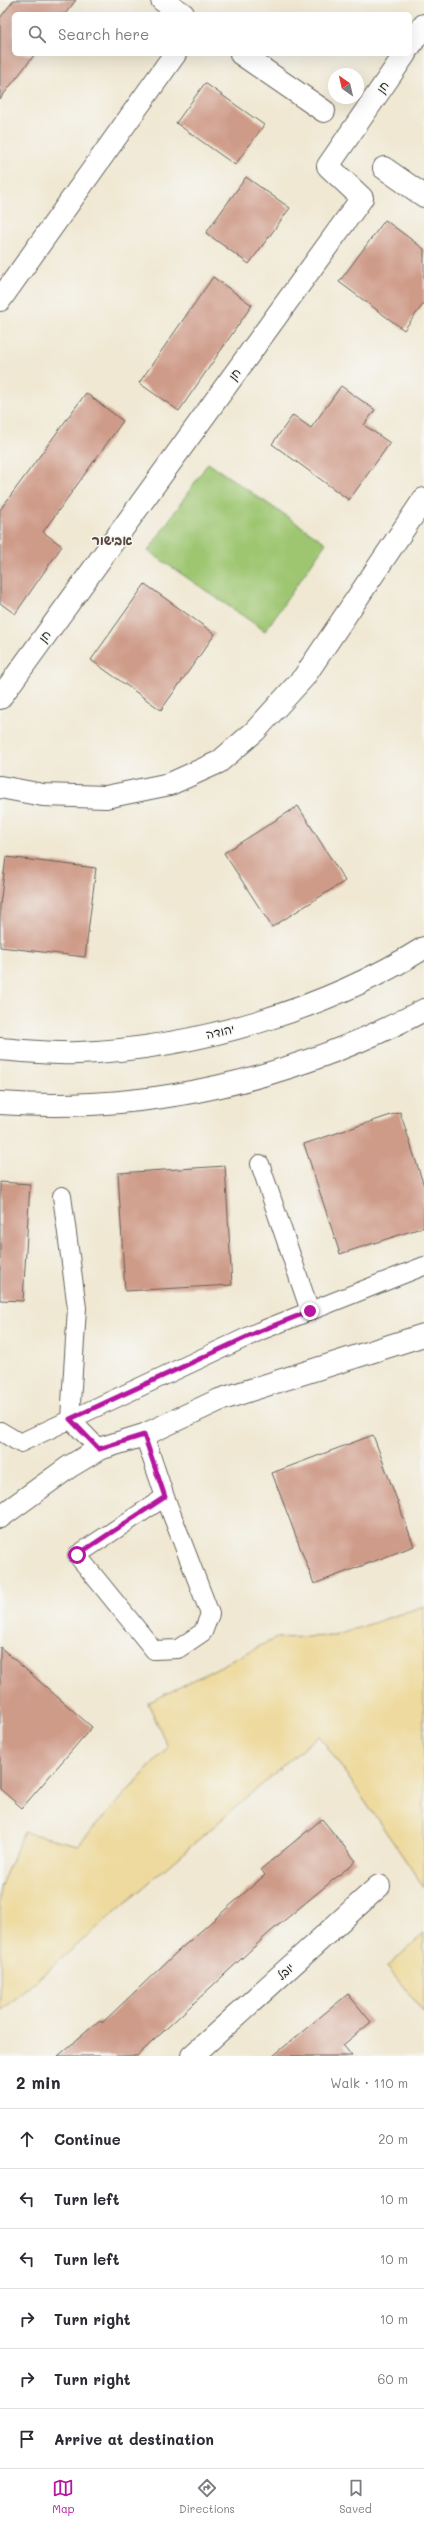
<!DOCTYPE html>
<meta charset="utf-8">
<style>
body{margin:0;font-family:Mali,"Playpen Sans Hebrew",sans-serif;background:#f2f2f3;color:#2b2b33}
.compass{position:absolute;left:328px;top:68px;width:36px;height:36px;border-radius:50%;background:#fff;box-shadow:0 4px 16px #0002;rotate:326deg}
.stop{position:absolute;width:12px;height:12px;margin:-9px;border:3px solid #b5179e;border-radius:50%;background:#fff}
.stop.end{background:#b5179e;border-color:#fff;box-shadow:0 1px 4px #0008}
.list{margin:0;padding:0;list-style:none}
h2{display:flex;justify-content:space-between;align-items:center;height:52px;margin:0;padding:0 16px;font-size:17px}
h2 small{font-size:13px;font-weight:400;color:#7c7c81}
.list li{display:grid;grid-template-columns:26px 1fr auto;gap:12px;align-items:center;box-sizing:border-box;height:60px;padding:0 16px;border-top:1px solid #e1e1e2}
.list b{display:block;font-size:15px;white-space:nowrap}
.list em{font-size:13px;font-style:normal;color:#7c7c81}
.icon{flex:none;width:22px;height:22px;fill:none;stroke:currentColor;stroke-width:2;stroke-linecap:round;stroke-linejoin:round}
.map{position:relative;flex:none;width:424px;height:2056px;overflow:hidden}
.search{position:absolute;background:#fff;box-shadow:0 4px 16px #0002;left:12px;right:12px;top:12px;height:44px;display:flex;align-items:center;gap:10px;box-sizing:border-box;padding:0 14px;border-radius:6px;color:#7c7c81;font-size:15px}
.sheet{height:412px;background:#fff}
nav{display:flex;justify-content:space-around;align-items:center;box-sizing:border-box;height:56px;border-top:1px solid #e1e1e2;background:#fff;font-size:11px;color:#7c7c81}
nav a{display:grid;justify-items:center;gap:2px}
nav .on{color:#b5179e}
.map>svg:first-child{display:block}
</style>
<div class="map">
<svg width="424" height="2056" viewBox="0 0 424 2056">
<rect width="100%" height="100%" fill="#f6f6f2"/>
<filter id="ink" filterUnits="userSpaceOnUse"><feTurbulence type="fractalNoise" baseFrequency=".025" numOctaves="2"/><feDisplacementMap in="SourceGraphic" scale="8" xChannelSelector="R" yChannelSelector="G"/><feConvolveMatrix kernelMatrix="1 2 1 2 8 2 1 2 1" color-interpolation-filters="sRGB"/></filter>
<filter id="wash" filterUnits="userSpaceOnUse"><feTurbulence type="fractalNoise" baseFrequency=".012" numOctaves="4" result="noise"/><feDisplacementMap in="SourceGraphic" scale="16" xChannelSelector="R" yChannelSelector="G"/><feGaussianBlur stdDeviation="0.9" result="paint"/><feColorMatrix in="noise" values="0 0 0 0 0 0 0 0 0 0 0 0 0 0 0 0 0 1.4 0 .05"/><feComposite in="paint" operator="in"/></filter>
<g filter="url(#wash)">
<rect width="100%" height="100%" fill="#f0e8d3"/>
<!-- green -->
<path fill="#9ec671" stroke="#5d7146" d="M 208,463 L 326,543 L 265,631 L 148,551 Z"/>
<!-- sand -->
<g fill="#eeda9e" stroke="#857b5d">
<path d="M 424,1606 L 424,1887 L 319,1735 L 0,2012 L 0,1887 L 24,1832 L 78,1845 L 168,1747 L 148,1703 L 276,1638 L 334,1636 Z"/>
<path d="M 424,1933 L 424,2012 L 387,1967 Z"/>
</g>
<g id="blocks">
<!-- building -->
<g fill="#cf9b89">
<path d="M 14,0 L 76,0 L 65,14 L 14,14 L 14,54 L 35,54 L 0,99 L 0,18 Z"/>
<path d="M 205,83 L 264,125 L 235,165 L 176,123 Z"/>
<path d="M 246,177 L 290,208 L 249,264 L 206,233 Z"/>
<path d="M 385,220 L 424,249 L 424,303 L 404,330 L 339,282 Z"/>
<path d="M 213,277 L 252,305 L 179,411 L 139,383 Z"/>
<path d="M 341,386 L 375,410 L 364,425 L 390,443 L 349,500 L 272,444 L 293,415 L 311,428 Z"/>
<path d="M 86,393 L 123,421 L 43,532 L 62,546 L 15,614 L 0,603 L 0,510 Z"/>
<path d="M 145,584 L 215,634 L 161,710 L 91,660 Z"/>
<path d="M 298,806 L 345,881 L 272,927 L 224,853 Z"/>
<path d="M 6,857 L 96,868 L 85,957 L 0,947 L 0,905 Z"/>
<path d="M 400,1112 L 424,1186 L 424,1227 L 340,1254 L 304,1144 Z"/>
<path d="M 225,1166 L 232,1285 L 125,1291 L 118,1173 Z"/>
<path d="M 0,1182 L 30,1184 L 23,1301 L 0,1300 Z"/>
<path d="M 373,1435 L 414,1546 L 314,1584 L 272,1473 Z"/>
<path d="M 0,1647 L 92,1727 L 22,1808 L 0,1789 Z"/>
<path d="M 322,1819 L 356,1861 L 269,1933 L 137,2056 L 58,2056 L 100,2020 L 102,2023 L 178,1951 L 265,1875 L 261,1869 Z"/>
<path d="M 348,1994 L 371,2022 L 343,2045 L 352,2056 L 273,2056 Z"/>
</g>
</g>
</g>
<g filter="url(#ink)">
<use href="#blocks" fill-opacity="0" stroke="#66635c" stroke-width="1"/>
<g fill="none" stroke-linecap="round" stroke-linejoin="round">
<defs>
<g id="lane">
<path d="M 260,1164 L 310,1311"/>
<path d="M 62,1196 L 77,1308 L 70,1419 L 99,1449"/>
<path d="M 0,1431 L 20,1443 L 260,1331 L 424,1266"/>
<path d="M 144,1435 L 165,1497 L 210,1614 L 203,1632 L 178,1649 L 154,1650 L 77,1555 L 165,1497"/>
</g>
<g id="street">
<path d="M 162,0 L 183,14"/>
<path d="M 410,46 L 424,25"/>
<path d="M 241,54 L 324,111"/>
<path d="M 384,168 L 424,196"/>
<path d="M 0,300 L 175,54"/>
<path d="M 0,698 L 362,198 L 328,166 L 405,54"/>
<path d="M 0,787 L 43,795 L 106,797 L 170,784 L 219,762 L 255,731 L 304,677 L 424,499"/>
<path d="M 0,1517 L 69,1467 L 99,1449 L 144,1435 L 219,1400 L 424,1335"/>
<path d="M 192,2056 L 379,1886"/>
</g>
<g id="secondary">
<path d="M 0,1049 C 26,1051 53,1054 79,1053 C 197,1048 324,1010 424,948"/>
<path d="M 0,1103 C 148,1114 293,1079 424,1010"/>
</g>
</defs>
<!-- lane casing -->
<use href="#lane" stroke="#66635c" stroke-width="20"/>
<!-- street casing -->
<use href="#street" stroke="#66635c" stroke-width="24"/>
<!-- secondary casing -->
<use href="#secondary" stroke="#66635c" stroke-width="24"/>
<!-- lane -->
<use href="#lane" stroke="#fff" stroke-width="18"/>
<!-- street -->
<use href="#street" stroke="#fff" stroke-width="22"/>
<!-- secondary -->
<use href="#secondary" stroke="#fff" stroke-width="22"/>
</g>
</g>
<g fill="none" stroke-linecap="round" stroke-linejoin="round" filter="url(#ink)">
<!-- route -->
<path stroke="#b5179e" stroke-width="5" d="M 77,1555 L 165,1497 L 144,1435 L 99,1449 L 70,1419 L 260,1331 L 310,1311"/>
</g>
<g text-anchor="middle" dominant-baseline="central" stroke-width="3" stroke-linejoin="round" paint-order="stroke">
<!-- street labels -->
<g font-size="12" fill="#1c1c1c" stroke="#f6f6f2">
<text transform="translate(382 87) rotate(-56)">חן</text>
<text transform="translate(234 374) rotate(-54)">חן</text>
<text transform="translate(44 636) rotate(-54)">חן</text>
<text transform="translate(220 1031) rotate(-13)">יהודה</text>
<text transform="translate(285 1971) rotate(-42)">יובל</text>
</g>
<!-- neighbourhood labels -->
<g font-size="13" font-weight="bold" fill="#5b4842" stroke="#f6f6f2">
<text x="112" y="539">אבישור</text>
</g>
</g>
</svg>
<svg class="compass" viewBox="-18 -18 36 36"><path d="M0-13l5 13h-10z" fill="#e53935"/><path d="M0 13l5-13h-10z" fill="#7c7c81"/></svg>
<div class="stop" style="left:77px;top:1555px"></div>
<div class="stop end" style="left:310px;top:1311px"></div>
<div class="search"><svg class="icon" aria-label="search" viewBox="0 0 24 24"><circle cx="10" cy="10" r="6"/><path d="M15 15l6 6"/></svg>Search here</div>
</div>
<section class="sheet">
<h2>2 min<small>Walk · 110 m</small></h2>
<ul class="list">
<li><svg class="icon" aria-label="ahead" viewBox="0 0 24 24"><path d="M12 20V5M6 11l6-6 6 6"/></svg><div><b>Continue</b></div><em>20 m</em></li>
<li><svg class="icon" aria-label="left" viewBox="0 0 24 24"><path d="M17 20v-9H6M10 6l-5 5 5 5"/></svg><div><b>Turn left</b></div><em>10 m</em></li>
<li><svg class="icon" aria-label="left" viewBox="0 0 24 24"><path d="M17 20v-9H6M10 6l-5 5 5 5"/></svg><div><b>Turn left</b></div><em>10 m</em></li>
<li><svg class="icon" aria-label="right" viewBox="0 0 24 24"><path d="M7 20v-9h11M14 6l5 5-5 5"/></svg><div><b>Turn right</b></div><em>10 m</em></li>
<li><svg class="icon" aria-label="right" viewBox="0 0 24 24"><path d="M7 20v-9h11M14 6l5 5-5 5"/></svg><div><b>Turn right</b></div><em>60 m</em></li>
<li><svg class="icon" aria-label="arrive" viewBox="0 0 24 24"><path d="M6 21V4h12l-3 4 3 4H6"/></svg><div><b>Arrive at destination</b></div></li>
</ul>
</section>
<nav>
<a class="on"><svg class="icon" aria-label="map" viewBox="0 0 24 24"><path d="M3 6l6-2 6 2 6-2v14l-6 2-6-2-6 2zM9 4v14M15 6v14"/></svg>Map</a>
<a><svg class="icon" aria-label="directions" viewBox="0 0 24 24"><path d="M12 3l9 9-9 9-9-9zM9 14v-3h6M13 9l2 2-2 2"/></svg>Directions</a>
<a><svg class="icon" aria-label="saved" viewBox="0 0 24 24"><path d="M7 4h10v16l-5-4-5 4z"/></svg>Saved</a>
</nav>
